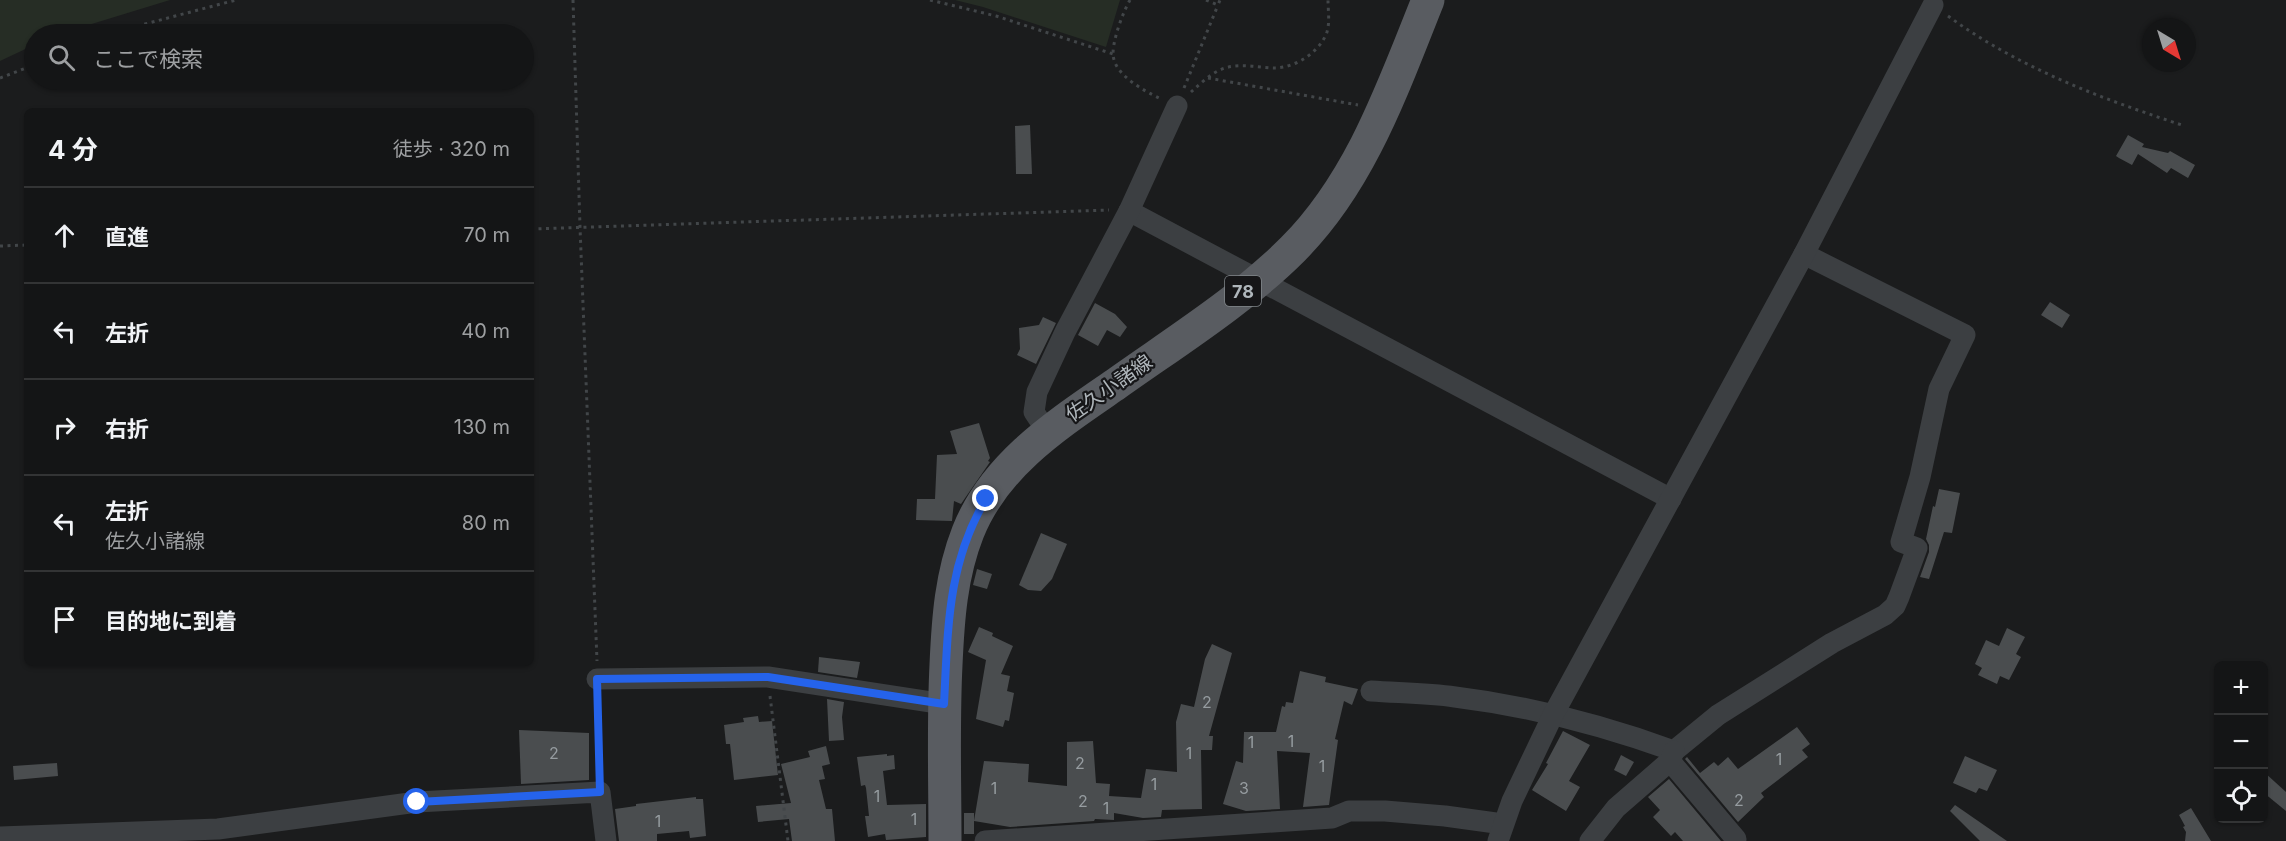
<!DOCTYPE html>
<html lang="ja">
<meta charset="utf-8">
<style>
body{margin:0;font-family:Inter,"Noto Sans JP",sans-serif;background:#212223;color:#f1f3f6}
.controls{position:absolute;right:18px;bottom:18px;display:grid;overflow:hidden;border-radius:9px;box-shadow:0 2px 4px #0004}
.controls button{width:54px;height:54px;display:grid;place-items:center;padding:0;border:0;border-bottom:2px solid #333435;background:#141516;color:#f1f3f6;font:30px sans-serif}
.compass{position:absolute;left:2142px;top:18px;width:54px;height:54px;border-radius:50%;background:#141516;box-shadow:0 2px 4px #0004;rotate:142deg}
.stop{position:absolute;width:18px;height:18px;margin:-14px;border:4px solid #2563eb;border-radius:50%;background:#fff}
.stop.end{background:#2563eb;border-color:#fff;box-shadow:0 2px 6px #0008}
.list{margin:0;padding:0;list-style:none}
h2{display:flex;justify-content:space-between;align-items:center;height:78px;margin:0;padding:0 24px;font-size:26px}
h2 small{font-size:20px;font-weight:400;color:#9d9fa1}
.list li{display:grid;grid-template-columns:39px 1fr auto;gap:18px;align-items:center;box-sizing:border-box;height:96px;padding:0 24px;border-top:2px solid #333435}
.list b{display:block;font-size:22px;white-space:nowrap}
.list p{margin:0;font-size:20px;white-space:nowrap;color:#9d9fa1}
.list em{font-size:20px;font-style:normal;color:#9d9fa1}
.icon{flex:none;width:33px;height:33px;fill:none;stroke:currentColor;stroke-width:2;stroke-linecap:round;stroke-linejoin:round}
.map{position:relative;flex:none;width:2286px;height:841px;overflow:hidden}
.search{position:absolute;background:#141516;box-shadow:0 2px 4px #0004;left:24px;top:24px;width:510px;height:66px;display:flex;align-items:center;gap:15px;box-sizing:border-box;padding:0 21px;border-radius:33px;color:#9d9fa1;font-size:22px}
.panel{position:absolute;background:#141516;box-shadow:0 2px 4px #0004;left:24px;top:108px;width:510px;height:558px;border-radius:9px}
.map>svg:first-child{display:block}
</style>
<div class="map">
<svg width="2286" height="841" viewBox="0 0 2286 841">
<rect width="100%" height="100%" fill="#1b1c1d"/>
<!-- green -->
<g fill="#262d25">
<path d="M 0,0 L 170,0 L 59,34 L 34,34 L 34,45 L 0,61 Z"/>
<path d="M 955,0 L 1120,0 L 1106,47 L 983,7 Z"/>
</g>
<!-- building -->
<g fill="#4a4d4f">
<path d="M 1030,125 L 1032,174 L 1016,174 L 1015,126 Z"/>
<path d="M 2128,135 L 2144,144 L 2142,147 L 2168,153 L 2170,151 L 2195,165 L 2188,178 L 2171,168 L 2167,173 L 2138,154 L 2132,165 L 2119,158 L 2116,156 Z"/>
<path d="M 2050,302 L 2070,315 L 2062,328 L 2041,315 Z"/>
<path d="M 1095,303 L 1115,314 L 1127,327 L 1120,337 L 1107,330 L 1098,346 L 1078,335 Z"/>
<path d="M 1043,317 L 1056,323 L 1036,364 L 1017,355 L 1020,349 L 1019,328 L 1039,325 Z"/>
<path d="M 979,423 L 990,458 L 988,461 L 990,462 L 961,504 L 954,501 L 952,521 L 916,520 L 917,499 L 935,499 L 937,455 L 957,454 L 950,431 Z"/>
<path d="M 1939,489 L 1960,493 L 1952,533 L 1944,532 L 1929,579 L 1920,577 L 1929,552 L 1929,545 L 1926,539 L 1933,506 L 1935,507 Z"/>
<path d="M 1041,533 L 1067,544 L 1052,579 L 1041,591 L 1028,590 L 1019,585 Z"/>
<path d="M 977,569 L 992,574 L 987,589 L 973,585 Z"/>
<path d="M 979,627 L 993,633 L 992,636 L 1013,646 L 1001,674 L 1010,676 L 1007,691 L 1014,693 L 1009,721 L 1005,720 L 1003,727 L 976,719 L 986,660 L 968,652 Z"/>
<path d="M 2007,628 L 2025,637 L 2016,654 L 2021,657 L 2009,680 L 2000,676 L 1997,684 L 1978,675 L 1982,668 L 1975,664 L 1986,640 L 1999,646 Z"/>
<path d="M 1212,644 L 1232,653 L 1209,736 L 1213,736 L 1212,750 L 1201,750 L 1202,809 L 1162,810 L 1161,817 L 1143,818 L 1114,813 L 1114,820 L 1095,819 L 1094,821 L 1010,827 L 974,821 L 984,761 L 1029,764 L 1028,782 L 1067,786 L 1067,742 L 1093,741 L 1096,783 L 1110,784 L 1109,796 L 1141,798 L 1146,769 L 1177,772 L 1176,722 L 1181,704 L 1194,707 L 1205,659 Z"/>
<path d="M 819,657 L 860,662 L 857,678 L 818,672 Z"/>
<path d="M 1300,671 L 1326,677 L 1325,682 L 1358,689 L 1352,705 L 1344,701 L 1335,739 L 1338,740 L 1329,805 L 1303,807 L 1310,753 L 1277,751 L 1280,809 L 1246,811 L 1223,804 L 1236,761 L 1243,763 L 1244,732 L 1276,732 L 1282,706 L 1285,707 L 1286,702 L 1293,703 Z"/>
<path d="M 827,699 L 844,702 L 842,717 L 844,740 L 829,741 Z"/>
<path d="M 758,716 L 759,722 L 772,721 L 778,775 L 734,780 L 730,744 L 726,744 L 724,725 L 744,722 L 743,718 Z"/>
<path d="M 1797,727 L 1810,744 L 1802,750 L 1808,757 L 1761,793 L 1764,797 L 1738,822 L 1685,759 L 1687,757 L 1700,773 L 1714,762 L 1718,766 L 1728,757 L 1738,769 Z"/>
<path d="M 519,730 L 589,733 L 589,780 L 521,784 Z"/>
<path d="M 1563,731 L 1590,745 L 1569,781 L 1580,787 L 1566,811 L 1532,790 L 1548,764 L 1546,763 Z"/>
<path d="M 826,746 L 830,764 L 822,766 L 825,779 L 819,780 L 826,809 L 832,809 L 835,841 L 792,841 L 789,819 L 758,822 L 756,806 L 791,803 L 781,764 L 810,757 L 808,751 Z"/>
<path d="M 887,754 L 887,756 L 894,755 L 895,769 L 883,771 L 887,805 L 926,804 L 926,837 L 886,840 L 885,834 L 868,837 L 865,816 L 869,816 L 866,788 L 865,785 L 861,786 L 857,757 Z"/>
<path d="M 1621,755 L 1634,762 L 1626,776 L 1614,770 Z"/>
<path d="M 1965,756 L 1997,770 L 1987,791 L 1979,788 L 1976,793 L 1953,783 Z"/>
<path d="M 57,763 L 58,776 L 14,780 L 13,766 Z"/>
<path d="M 2264,772 L 2286,792 L 2286,811 L 2264,793 Z"/>
<path d="M 1669,779 L 1721,841 L 1683,841 L 1675,832 L 1671,836 L 1653,817 L 1660,810 L 1648,797 Z"/>
<path d="M 696,797 L 696,799 L 703,799 L 706,836 L 690,838 L 689,831 L 657,834 L 657,841 L 619,841 L 615,809 L 636,806 L 636,804 Z"/>
<path d="M 1955,805 L 2007,841 L 1980,841 L 1950,811 Z"/>
<path d="M 2191,808 L 2211,841 L 2185,841 L 2186,832 L 2183,827 L 2185,826 L 2179,815 Z"/>
<rect x="964" y="813" width="10" height="21"/>
</g>
<g fill="none" stroke-linecap="round" stroke-linejoin="round">
<!-- path -->
<g stroke="#424649" stroke-width="3" stroke-dasharray="3 4.5" stroke-linecap="butt">
<path d="M 573,0 L 580,227 L 597,661"/>
<path d="M 930,0 L 996,16 L 1113,54"/>
<path d="M 1130,0 C 1123,12 1113,39 1113,54 C 1114,75 1143,90 1159,98"/>
<path d="M 1206,0 L 1218,5 L 1220,0"/>
<path d="M 1948,16 C 2019,68 2102,99 2185,126"/>
<path d="M 116,34 L 145,24 L 236,0"/>
<path d="M 0,78 L 34,65"/>
<path d="M 1208,78 L 1358,105"/>
<path d="M 1184,88 L 1218,5"/>
<path d="M 1191,92 C 1201,83 1212,72 1225,68 C 1241,63 1260,68 1276,68 C 1296,67 1320,52 1327,32 C 1330,22 1328,10 1328,0"/>
<path d="M 531,229 L 1109,210"/>
<path d="M 0,246 L 27,245"/>
<path d="M 770,696 L 788,841"/>
<path d="M 598,698 L 599,772"/>
</g>
<!-- minor -->
<g stroke="#3c3f42" stroke-width="21">
<path d="M 1129,211 L 1671,499"/>
<path d="M 1048,433 L 1034,412 L 1037,392 L 1065,332 L 1129,211 L 1177,106"/>
<path d="M 597,679 L 768,677 L 944,704"/>
<path d="M 1371,691 C 1399,693 1427,693 1455,697 C 1528,706 1605,726 1674,751 L 1718,715 L 1832,643 L 1885,615 L 1895,606 L 1899,597 L 1917,548 L 1901,542 L 1920,477 L 1939,389 L 1965,335 L 1804,254"/>
<path d="M 1670,761 L 1736,839"/>
<path d="M 0,837 L 218,829 L 417,802 L 600,792 L 606,841"/>
<path d="M 985,841 L 1332,818 L 1349,811 L 1385,811 L 1445,816 L 1503,824"/>
<path d="M 1498,841 L 1512,801 L 1553,715 L 1804,254 L 1933,5"/>
<path d="M 1590,841 L 1616,808 L 1670,761 L 1674,751"/>
</g>
<!-- primary -->
<path stroke="#595c61" stroke-width="33" d="M 945,841 C 945,782 943,723 946,665 C 948,619 951,575 968,532 C 995,464 1058,424 1116,384 C 1175,342 1241,301 1293,249 C 1361,181 1393,87 1428,0"/>
</g>
<g fill="none" stroke-linecap="round" stroke-linejoin="round">
<!-- route -->
<path stroke="#2563eb" stroke-width="8" d="M 417,802 L 600,792 L 597,679 L 768,677 L 944,704 C 948,630 947,564 986,499"/>
</g>
<g text-anchor="middle" dominant-baseline="central" stroke-width="4.5" stroke-linejoin="round" paint-order="stroke">
<!-- number labels -->
<g font-size="16" fill="#969ca0">
<text x="1207" y="702">2</text>
<text x="1291" y="741">1</text>
<text x="1251" y="742">1</text>
<text x="554" y="753">2</text>
<text x="1189" y="753">1</text>
<text x="1779" y="759">1</text>
<text x="1080" y="763">2</text>
<text x="1322" y="766">1</text>
<text x="1154" y="784">1</text>
<text x="994" y="788">1</text>
<text x="1244" y="788">3</text>
<text x="877" y="796">1</text>
<text x="1739" y="800">2</text>
<text x="1083" y="801">2</text>
<text x="1106" y="808">1</text>
<text x="914" y="819">1</text>
<text x="658" y="821">1</text>
</g>
<!-- shield labels -->
<rect fill="#161618" stroke="#81868a" stroke-width="1.5" x="1225" y="276" width="36" height="30" rx="4.5"/>
<g font-size="18" font-weight="bold" fill="#afb6bb">
<text x="1243" y="291">78</text>
</g>
<!-- street labels -->
<g font-size="20" fill="#afb6bb" stroke="#161618">
<text transform="translate(1109 388) rotate(-35)">佐久小諸線</text>
</g>
</g>
</svg>
<div class="controls">
<button>+</button>
<button>−</button>
<button><svg class="icon" aria-label="locate" viewBox="0 0 24 24"><circle cx="12" cy="12" r="6"/><path d="M12 2v4M12 18v4M2 12h4M18 12h4"/></svg></button>
</div>
<svg class="compass" viewBox="-18 -18 36 36"><path d="M0-13l5 13h-10z" fill="#e53935"/><path d="M0 13l5-13h-10z" fill="#9d9fa1"/></svg>
<div class="stop" style="left:417px;top:802px"></div>
<div class="stop end" style="left:986px;top:499px"></div>
<div class="search"><svg class="icon" aria-label="search" viewBox="0 0 24 24"><circle cx="10" cy="10" r="6"/><path d="M15 15l6 6"/></svg>ここで検索</div>
<section class="panel">
<h2>4 分<small>徒歩 · 320 m</small></h2>
<ul class="list">
<li><svg class="icon" aria-label="ahead" viewBox="0 0 24 24"><path d="M12 20V5M6 11l6-6 6 6"/></svg><div><b>直進</b></div><em>70 m</em></li>
<li><svg class="icon" aria-label="left" viewBox="0 0 24 24"><path d="M17 20v-9H6M10 6l-5 5 5 5"/></svg><div><b>左折</b></div><em>40 m</em></li>
<li><svg class="icon" aria-label="right" viewBox="0 0 24 24"><path d="M7 20v-9h11M14 6l5 5-5 5"/></svg><div><b>右折</b></div><em>130 m</em></li>
<li><svg class="icon" aria-label="left" viewBox="0 0 24 24"><path d="M17 20v-9H6M10 6l-5 5 5 5"/></svg><div><b>左折</b><p>佐久小諸線</p></div><em>80 m</em></li>
<li><svg class="icon" aria-label="arrive" viewBox="0 0 24 24"><path d="M6 21V4h12l-3 4 3 4H6"/></svg><div><b>目的地に到着</b></div></li>
</ul>
</section>
</div>
